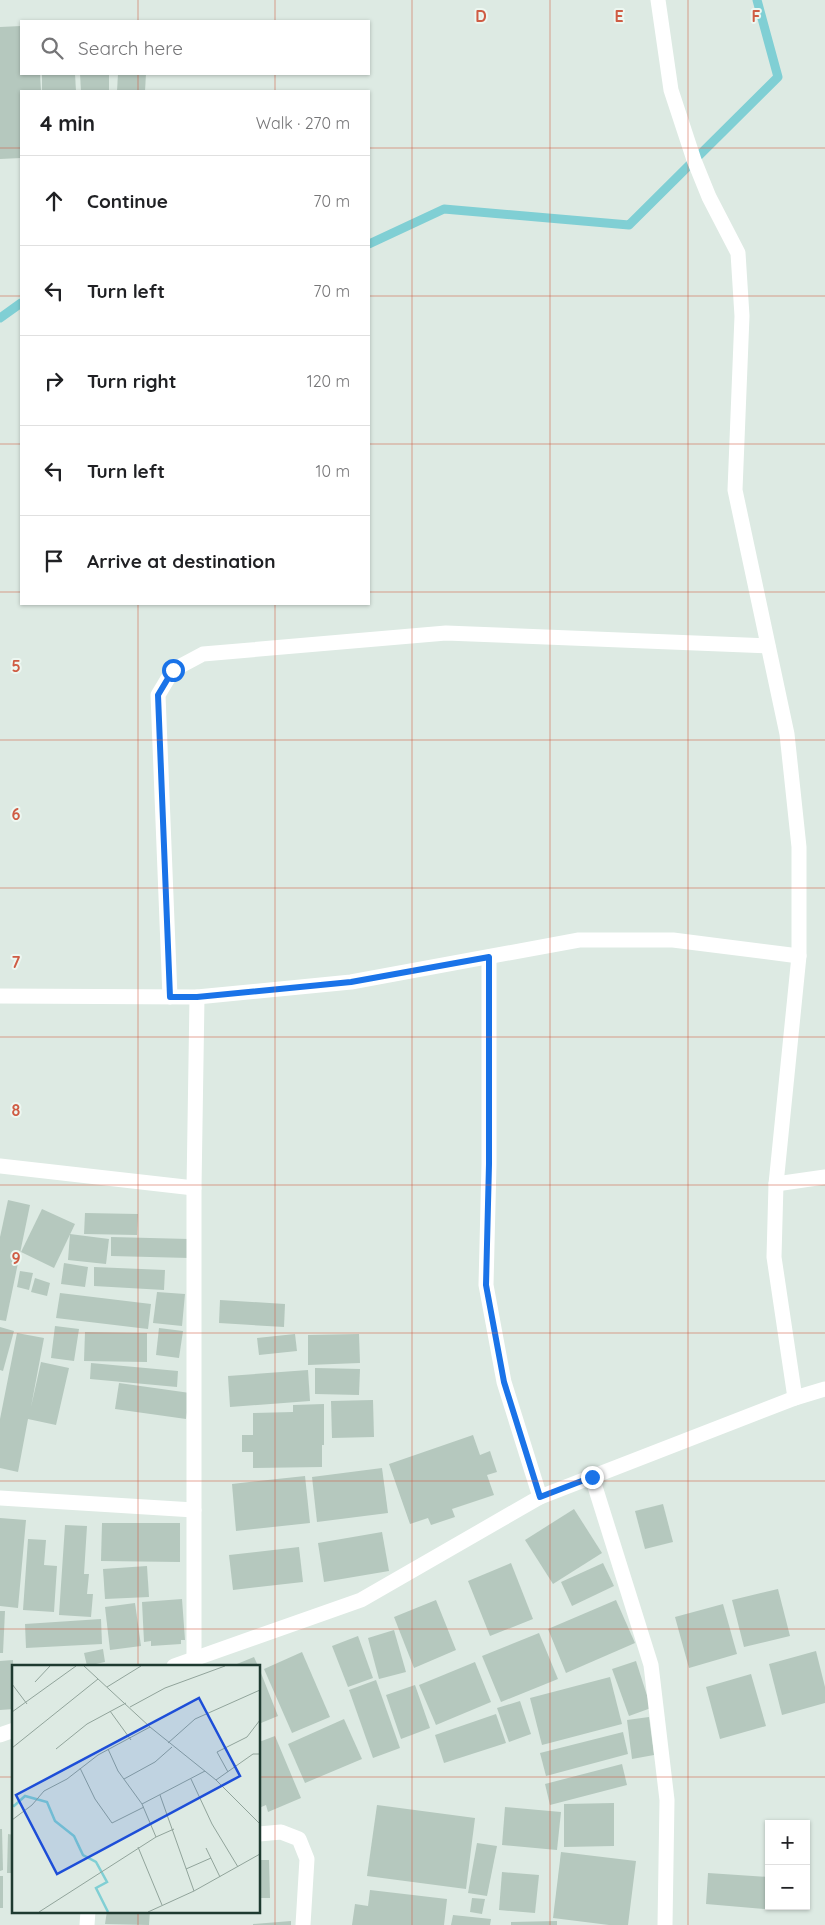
<!DOCTYPE html>
<meta charset="utf-8">
<style>
body{margin:0;font-family:Quicksand,sans-serif;background:#f2f2f2;color:#202124}
.controls{position:absolute;right:15px;bottom:15px;display:grid;overflow:hidden;border-radius:0px;box-shadow:0 1px 4px #0004}
.controls button{width:45px;height:45px;display:grid;place-items:center;padding:0;border:0;border-bottom:1px solid #e0e0e0;background:#fff;color:#202124;font:25px sans-serif}
.stop{position:absolute;width:15px;height:15px;margin:-11px;border:4px solid #1a73e8;border-radius:50%;background:#fff}
.stop.end{background:#1a73e8;border-color:#fff;box-shadow:0 1px 5px #0008}
.list{margin:0;padding:0;list-style:none}
h2{display:flex;justify-content:space-between;align-items:center;height:65px;margin:0;padding:0 20px;font-size:21px}
h2 small{font-size:16px;font-weight:400;color:#757577}
.list li{display:grid;grid-template-columns:32px 1fr auto;gap:15px;align-items:center;box-sizing:border-box;height:90px;padding:0 20px;border-top:1px solid #e0e0e0}
.list b{display:block;font-size:19px;white-space:nowrap}
.list em{font-size:16px;font-style:normal;color:#757577}
.icon{flex:none;width:28px;height:28px;fill:none;stroke:currentColor;stroke-width:2;stroke-linecap:round;stroke-linejoin:round}
.map{position:relative;flex:none;width:825px;height:1925px;overflow:hidden}
.search{position:absolute;background:#fff;box-shadow:0 1px 4px #0004;left:20px;top:20px;width:350px;height:55px;display:flex;align-items:center;gap:12px;box-sizing:border-box;padding:0 18px;border-radius:0px;color:#757577;font-size:19px}
.panel{position:absolute;background:#fff;box-shadow:0 1px 4px #0004;left:20px;top:90px;width:350px;height:515px;border-radius:0px}
.map>svg:first-child{display:block}
</style>
<div class="map">
<svg width="825" height="1925" viewBox="0 0 825 1925">
<rect width="100%" height="100%" fill="#ddeae3"/>
<g fill="none" stroke-linecap="round" stroke-linejoin="round">
<!-- stream -->
<g stroke="#80cfd4" stroke-width="9">
<path d="M 369,244 L 444,209 L 629,225 L 778,77 L 757,0"/>
<path d="M 0,318 L 21,303"/>
</g>
</g>
<!-- building -->
<g fill="#b5c8be">
<path d="M 21,26 L 21,74 L 40,74 L 41,91 L 21,91 L 21,158 L 0,159 L 0,27 Z"/>
<path d="M 42,74 L 75,74 L 76,91 L 42,91 Z"/>
<path d="M 80,74 L 109,74 L 109,91 L 81,91 Z"/>
<path d="M 118,74 L 146,74 L 145,91 L 117,91 Z"/>
<path d="M 8,1200 L 30,1205 L 6,1321 L 0,1320 L 0,1237 Z"/>
<path d="M 42,1209 L 75,1224 L 54,1268 L 21,1252 Z"/>
<path d="M 85,1213 L 138,1214 L 137,1235 L 84,1234 Z"/>
<path d="M 70,1234 L 109,1239 L 106,1264 L 68,1260 Z"/>
<path d="M 111,1237 L 189,1239 L 189,1258 L 111,1256 Z"/>
<path d="M 64,1263 L 88,1267 L 85,1287 L 61,1284 Z"/>
<path d="M 94,1267 L 165,1270 L 164,1290 L 94,1286 Z"/>
<path d="M 20,1271 L 33,1273 L 29,1290 L 17,1287 Z"/>
<path d="M 35,1278 L 50,1283 L 47,1296 L 31,1292 Z"/>
<path d="M 157,1292 L 185,1294 L 182,1326 L 153,1323 Z"/>
<path d="M 60,1293 L 151,1304 L 148,1329 L 56,1318 Z"/>
<path d="M 220,1300 L 285,1304 L 284,1327 L 219,1323 Z"/>
<path d="M 55,1326 L 79,1329 L 74,1361 L 51,1358 Z"/>
<path d="M 0,1327 L 14,1331 L 3,1371 L 0,1370 Z"/>
<path d="M 159,1328 L 183,1331 L 179,1358 L 156,1355 Z"/>
<path d="M 85,1332 L 147,1333 L 147,1362 L 84,1361 Z"/>
<path d="M 17,1333 L 44,1338 L 31,1407 L 41,1362 L 69,1368 L 56,1425 L 28,1419 L 18,1472 L 0,1468 L 0,1419 Z"/>
<path d="M 295,1334 L 297,1351 L 259,1355 L 257,1338 Z"/>
<path d="M 359,1334 L 360,1363 L 308,1365 L 308,1335 Z"/>
<path d="M 91,1363 L 178,1371 L 177,1387 L 90,1379 Z"/>
<path d="M 315,1368 L 360,1369 L 359,1395 L 315,1394 Z"/>
<path d="M 308,1370 L 310,1401 L 230,1407 L 228,1376 Z"/>
<path d="M 119,1383 L 190,1393 L 186,1419 L 115,1409 Z"/>
<path d="M 373,1400 L 374,1437 L 332,1438 L 331,1401 Z"/>
<path d="M 324,1404 L 324,1445 L 322,1445 L 322,1467 L 253,1468 L 253,1452 L 242,1452 L 242,1435 L 253,1435 L 253,1413 L 293,1412 L 293,1405 Z"/>
<path d="M 473,1435 L 480,1455 L 490,1451 L 497,1472 L 487,1475 L 494,1495 L 452,1509 L 455,1517 L 431,1525 L 428,1518 L 410,1524 L 389,1464 Z"/>
<path d="M 382,1468 L 388,1513 L 317,1522 L 312,1477 Z"/>
<path d="M 305,1476 L 310,1523 L 236,1531 L 232,1484 Z"/>
<path d="M 663,1504 L 673,1542 L 645,1549 L 635,1511 Z"/>
<path d="M 574,1509 L 602,1553 L 553,1584 L 525,1540 Z"/>
<path d="M 0,1518 L 26,1520 L 18,1608 L 0,1606 Z"/>
<path d="M 102,1523 L 180,1523 L 180,1562 L 101,1561 Z"/>
<path d="M 65,1525 L 87,1526 L 84,1574 L 89,1574 L 87,1594 L 93,1594 L 91,1617 L 59,1615 Z"/>
<path d="M 382,1532 L 389,1571 L 324,1582 L 318,1543 Z"/>
<path d="M 28,1539 L 46,1540 L 44,1565 L 57,1566 L 54,1612 L 23,1610 Z"/>
<path d="M 299,1547 L 303,1582 L 233,1590 L 229,1555 Z"/>
<path d="M 511,1563 L 533,1619 L 490,1636 L 468,1581 Z"/>
<path d="M 603,1563 L 614,1586 L 572,1606 L 561,1582 Z"/>
<path d="M 147,1566 L 149,1597 L 105,1599 L 103,1569 Z"/>
<path d="M 778,1589 L 790,1636 L 744,1647 L 732,1600 Z"/>
<path d="M 182,1599 L 185,1640 L 181,1640 L 181,1644 L 151,1646 L 151,1641 L 144,1642 L 142,1602 Z"/>
<path d="M 436,1600 L 456,1650 L 414,1668 L 394,1617 Z"/>
<path d="M 616,1600 L 635,1643 L 566,1673 L 548,1629 Z"/>
<path d="M 135,1603 L 141,1646 L 110,1650 L 105,1607 Z"/>
<path d="M 723,1604 L 737,1654 L 689,1668 L 675,1617 Z"/>
<path d="M 0,1611 L 5,1611 L 3,1653 L 0,1653 Z"/>
<path d="M 101,1619 L 102,1644 L 26,1648 L 25,1624 Z"/>
<path d="M 394,1630 L 406,1672 L 379,1679 L 368,1638 Z"/>
<path d="M 539,1633 L 558,1679 L 501,1702 L 482,1656 Z"/>
<path d="M 358,1636 L 373,1678 L 348,1687 L 332,1646 Z"/>
<path d="M 103,1649 L 105,1662 L 87,1666 L 84,1653 Z"/>
<path d="M 816,1651 L 825,1687 L 825,1703 L 782,1715 L 769,1664 Z"/>
<path d="M 302,1652 L 330,1717 L 292,1733 L 264,1669 Z"/>
<path d="M 254,1657 L 258,1666 L 232,1666 Z"/>
<path d="M 13,1660 L 14,1709 L 0,1710 L 0,1661 Z"/>
<path d="M 636,1661 L 651,1708 L 629,1716 L 612,1669 Z"/>
<path d="M 475,1662 L 491,1702 L 436,1725 L 419,1685 Z"/>
<path d="M 259,1668 L 278,1716 L 261,1723 L 259,1718 Z"/>
<path d="M 751,1674 L 766,1726 L 720,1739 L 706,1687 Z"/>
<path d="M 610,1677 L 622,1724 L 542,1745 L 530,1698 Z"/>
<path d="M 376,1680 L 400,1748 L 373,1758 L 349,1690 Z"/>
<path d="M 415,1685 L 430,1728 L 401,1739 L 386,1695 Z"/>
<path d="M 520,1701 L 531,1734 L 509,1742 L 497,1708 Z"/>
<path d="M 496,1714 L 506,1743 L 444,1763 L 435,1735 Z"/>
<path d="M 649,1717 L 654,1755 L 632,1759 L 627,1720 Z"/>
<path d="M 344,1719 L 362,1759 L 305,1783 L 288,1744 Z"/>
<path d="M 623,1732 L 628,1754 L 546,1776 L 540,1753 Z"/>
<path d="M 275,1736 L 301,1798 L 268,1812 L 266,1805 L 259,1808 L 259,1742 Z"/>
<path d="M 622,1764 L 627,1785 L 550,1805 L 545,1784 Z"/>
<path d="M 614,1803 L 614,1846 L 564,1847 L 564,1804 Z"/>
<path d="M 377,1805 L 475,1818 L 466,1889 L 367,1876 Z"/>
<path d="M 505,1807 L 561,1812 L 557,1850 L 502,1845 Z"/>
<path d="M 0,1829 L 2,1829 L 3,1870 L 0,1871 Z"/>
<path d="M 8,1834 L 14,1835 L 14,1873 L 7,1873 Z"/>
<path d="M 477,1843 L 497,1846 L 487,1896 L 468,1893 Z"/>
<path d="M 561,1852 L 636,1861 L 628,1925 L 609,1925 L 553,1918 Z"/>
<path d="M 259,1860 L 269,1860 L 270,1898 L 259,1898 Z"/>
<path d="M 502,1872 L 539,1875 L 535,1913 L 499,1910 Z"/>
<path d="M 708,1873 L 769,1877 L 769,1906 L 777,1906 L 777,1910 L 706,1904 Z"/>
<rect x="0" y="1876" width="3" height="32"/>
<path d="M 370,1890 L 447,1899 L 444,1925 L 352,1925 L 355,1904 L 368,1906 Z"/>
<path d="M 472,1898 L 485,1899 L 482,1914 L 470,1912 Z"/>
<path d="M 107,1911 L 150,1911 L 149,1925 L 105,1924 Z"/>
<path d="M 453,1915 L 491,1919 L 490,1925 L 451,1925 Z"/>
<path d="M 291,1921 L 291,1925 L 253,1925 L 253,1924 Z"/>
<path d="M 557,1921 L 557,1925 L 511,1925 L 511,1922 Z"/>
</g>
<g fill="none" stroke-linecap="round" stroke-linejoin="round">
<!-- minor -->
<g stroke="#fff" stroke-width="15">
<path d="M 658,0 L 671,90 L 694,160 L 709,197 L 738,253 L 742,316 L 735,490 L 787,734 L 799,847 L 799,956 L 776,1184 L 774,1257 L 795,1398"/>
<path d="M 489,957 L 489,1164 L 486,1285 L 504,1382 L 540,1497"/>
<path d="M 0,996 L 197,997 L 351,982 L 579,940 L 673,940 L 799,956"/>
<path d="M 170,997 L 158,695 L 173,670 L 203,654 L 446,633 L 768,646"/>
<path d="M 0,1166 L 194,1188"/>
<path d="M 776,1184 L 825,1177"/>
<path d="M 592,1477 L 651,1665 L 667,1800 L 665,1925"/>
<path d="M 0,1498 L 194,1510"/>
<path d="M 194,1658 L 194,1188 L 197,997"/>
<path d="M 174,1666 L 361,1600 L 540,1497 L 795,1398 L 825,1389"/>
<path d="M 0,1735 L 14,1730"/>
<path d="M 259,1834 L 281,1832 L 299,1839 L 307,1859 L 303,1925"/>
<path d="M 87,1925 L 88,1911"/>
</g>
</g>
<g fill="none" stroke-linecap="round" stroke-linejoin="round">
<!-- route -->
<path stroke="#1a73e8" stroke-width="6" d="M 173,670 L 158,695 L 170,997 L 197,997 L 351,982 L 489,957 L 489,1164 L 486,1285 L 504,1382 L 540,1497 L 592,1477"/>
</g>
<!-- grid -->
<path fill="none" stroke="#cf5c44" stroke-width="1" stroke-opacity="0.55" d="M 138,0 L 138,21M 275,0 L 275,21M 412,0 L 412,1925M 550,0 L 550,1925M 688,0 L 688,1925M 138,74 L 138,91M 275,74 L 275,91M 0,148 L 21,148M 369,148 L 825,148M 0,296 L 21,296M 369,296 L 825,296M 0,444 L 21,444M 369,444 L 825,444M 0,592 L 21,592M 369,592 L 825,592M 138,604 L 138,1666M 275,604 L 275,1925M 0,740 L 825,740M 0,888 L 825,888M 0,1037 L 825,1037M 0,1185 L 825,1185M 0,1333 L 825,1333M 0,1481 L 825,1481M 0,1629 L 825,1629M 0,1777 L 14,1777M 259,1777 L 825,1777M 138,1911 L 138,1925"/>
<!-- overview -->
<g transform="translate(12 1665)">
<rect width="248" height="248" fill="#ddeae3"/>
<path fill="none" stroke="#80cfd4" stroke-width="2.5" d="M 0,140 L 2,141 L 13,131 L 35,137 L 43,156 L 62,171 L 71,190 L 84,197 L 95,217 L 84,223 L 96,247"/>
<path fill="none" stroke="#91a49b" stroke-width="1" d="M 72,1 L 138,62 L 204,115 L 248,159M 23,17 L 38,1M 0,19 L 15,39M 95,22 L 129,1M 118,42 L 153,23 L 213,1M 98,46 L 119,75M 0,47 L 64,1M 156,78 L 183,54 L 248,25M 0,83 L 86,14M 44,84 L 75,59 L 114,38M 68,103 L 83,134 L 100,158 L 132,142M 216,107 L 205,87 L 235,72 L 248,55M 112,114 L 143,97 L 160,82M 179,114 L 200,159 L 226,202M 204,115 L 241,89 L 248,89M 148,130 L 182,226M 130,139 L 193,106M 0,155 L 20,140 L 32,126 L 55,114 L 86,90 L 138,62M 144,172 L 162,164M 126,182 L 150,240M 194,183 L 208,212M 174,204 L 199,193M 27,247 L 144,172 L 130,139 L 106,106 L 96,84M 136,247 L 182,226 L 248,189"/>
<path fill="#1d4ed8" fill-opacity="0.15" stroke="#1d4ed8" stroke-width="2.5" d="M 187,33 L 228,111 L 45,209 L 4,130 Z"/>
<rect width="248" height="248" fill="none" stroke="#1e3a30" stroke-width="2.5"/>
</g>
<g font-size="16" text-anchor="middle" font-weight="bold" fill="#cf5c44" stroke="#edf7f1" stroke-width="4" stroke-linejoin="round" paint-order="stroke">
<text x="481" y="22">D</text>
<text x="619" y="22">E</text>
<text x="756" y="22">F</text>
<text x="16" y="672">5</text>
<text x="16" y="820">6</text>
<text x="16" y="968">7</text>
<text x="16" y="1116">8</text>
<text x="16" y="1264">9</text>
</g>
</svg>
<div class="controls">
<button>+</button>
<button>−</button>
</div>
<div class="stop" style="left:173px;top:670px"></div>
<div class="stop end" style="left:592px;top:1477px"></div>
<div class="search"><svg class="icon" aria-label="search" viewBox="0 0 24 24"><circle cx="10" cy="10" r="6"/><path d="M15 15l6 6"/></svg>Search here</div>
<section class="panel">
<h2>4 min<small>Walk · 270 m</small></h2>
<ul class="list">
<li><svg class="icon" aria-label="ahead" viewBox="0 0 24 24"><path d="M12 20V5M6 11l6-6 6 6"/></svg><div><b>Continue</b></div><em>70 m</em></li>
<li><svg class="icon" aria-label="left" viewBox="0 0 24 24"><path d="M17 20v-9H6M10 6l-5 5 5 5"/></svg><div><b>Turn left</b></div><em>70 m</em></li>
<li><svg class="icon" aria-label="right" viewBox="0 0 24 24"><path d="M7 20v-9h11M14 6l5 5-5 5"/></svg><div><b>Turn right</b></div><em>120 m</em></li>
<li><svg class="icon" aria-label="left" viewBox="0 0 24 24"><path d="M17 20v-9H6M10 6l-5 5 5 5"/></svg><div><b>Turn left</b></div><em>10 m</em></li>
<li><svg class="icon" aria-label="arrive" viewBox="0 0 24 24"><path d="M6 21V4h12l-3 4 3 4H6"/></svg><div><b>Arrive at destination</b></div></li>
</ul>
</section>
</div>
